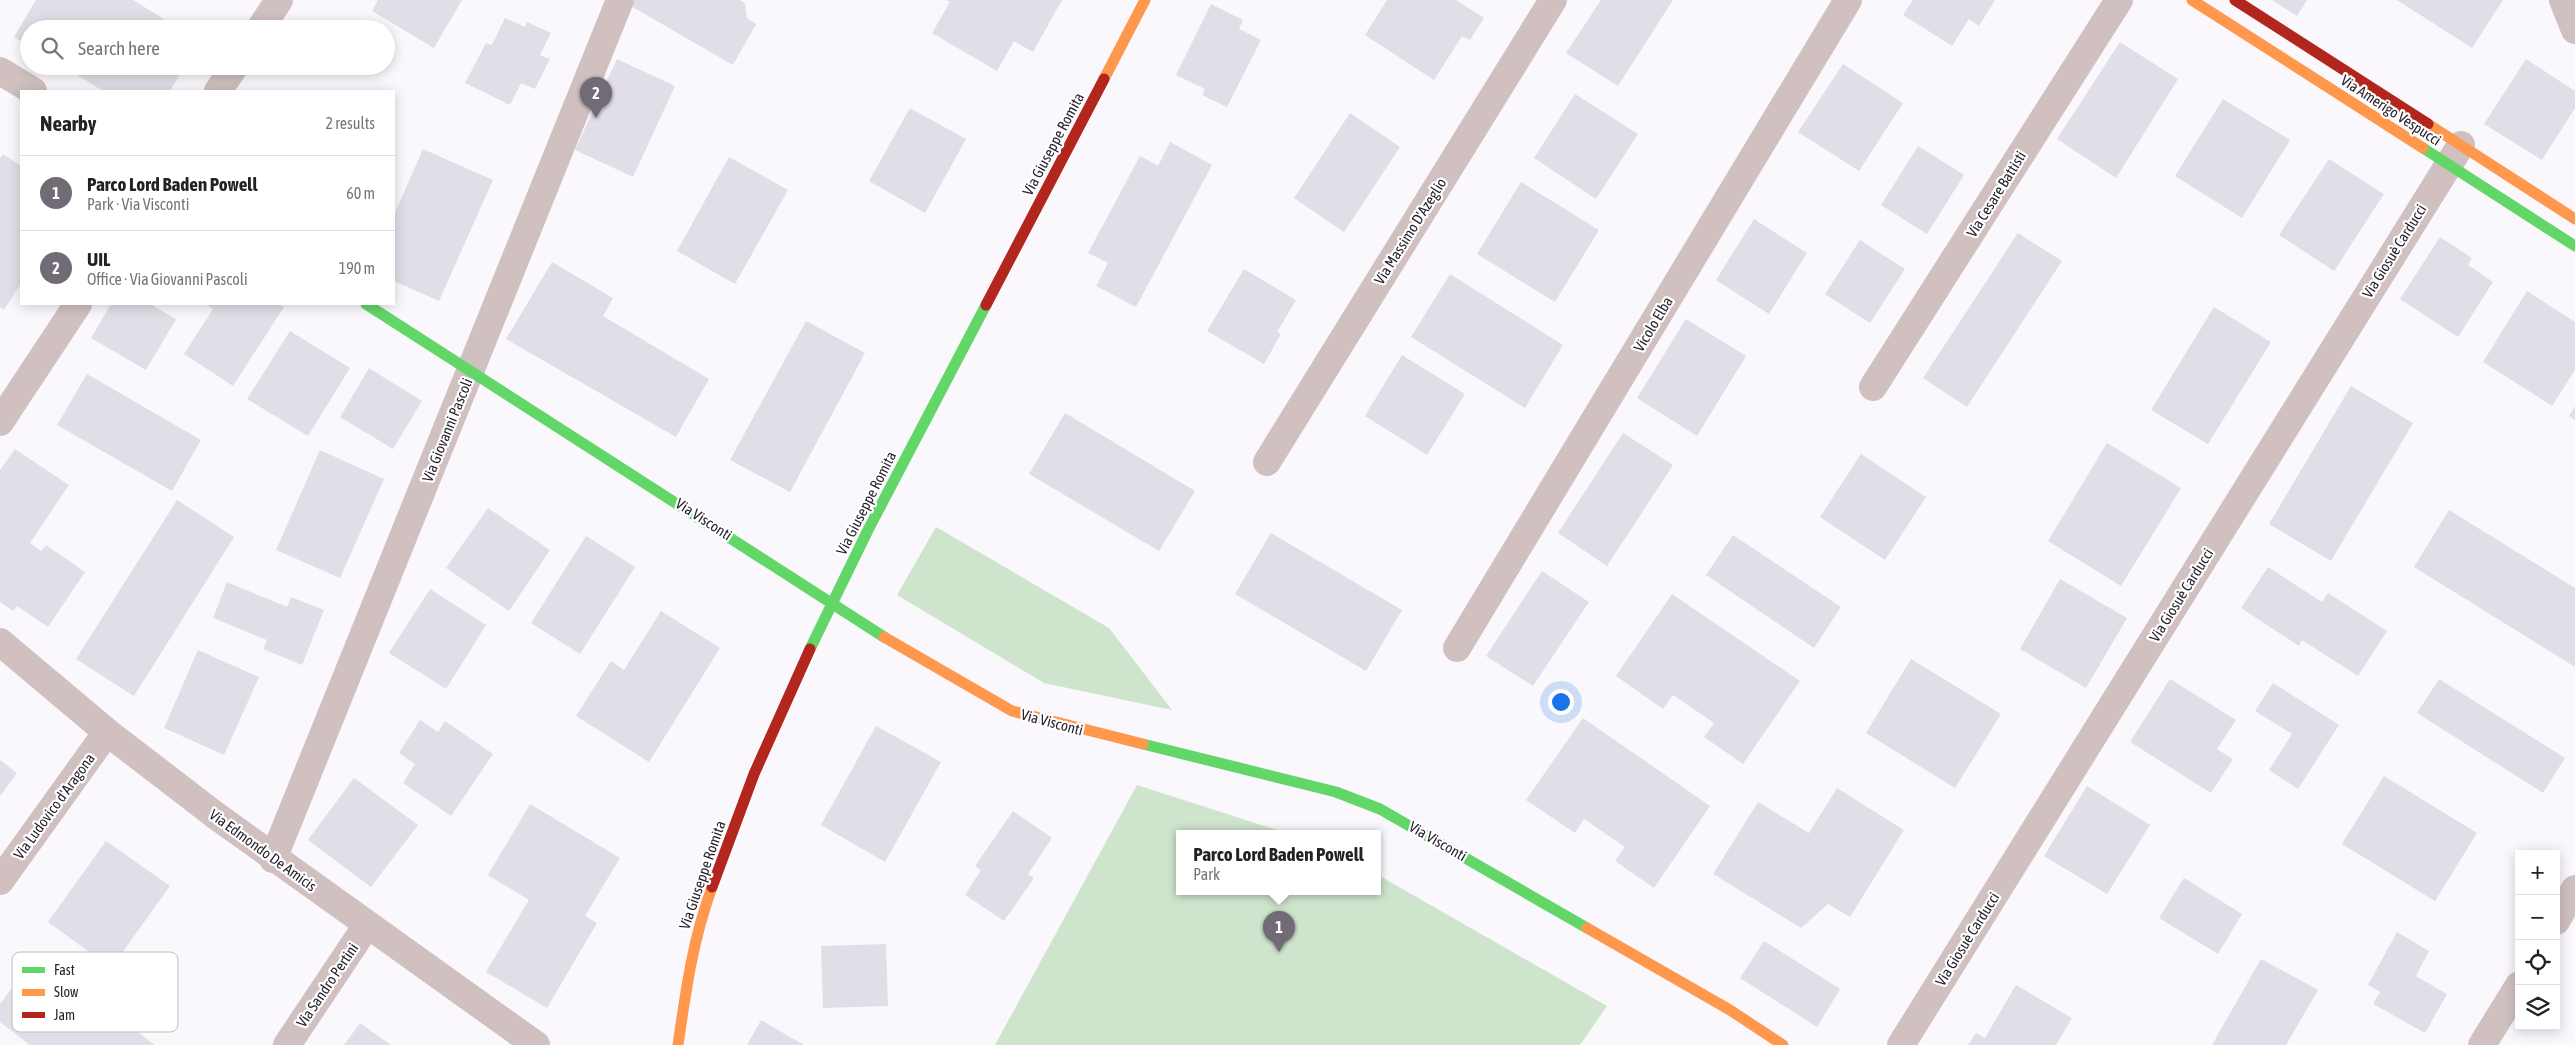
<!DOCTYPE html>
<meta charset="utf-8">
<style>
body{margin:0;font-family:"Asap Condensed",sans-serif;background:#f6f6f6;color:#222}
.controls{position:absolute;right:15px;bottom:15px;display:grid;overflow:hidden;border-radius:0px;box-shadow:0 2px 12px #0003}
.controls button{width:45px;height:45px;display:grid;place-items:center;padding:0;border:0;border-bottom:1px solid #e0e0e0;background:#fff;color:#222;font:25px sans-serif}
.you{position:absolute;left:1560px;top:701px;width:18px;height:18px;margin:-12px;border:4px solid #fff;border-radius:50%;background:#1a73e8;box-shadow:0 0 0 8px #1a73e833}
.badge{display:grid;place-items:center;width:32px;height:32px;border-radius:50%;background:#706b74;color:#fff;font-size:16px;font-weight:700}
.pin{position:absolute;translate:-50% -41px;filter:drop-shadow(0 1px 2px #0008)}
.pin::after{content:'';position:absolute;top:26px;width:18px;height:15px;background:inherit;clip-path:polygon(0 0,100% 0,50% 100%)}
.popup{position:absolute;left:1176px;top:830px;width:205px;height:65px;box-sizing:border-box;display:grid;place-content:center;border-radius:0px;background:#fff;filter:drop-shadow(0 1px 4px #0005);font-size:16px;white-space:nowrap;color:#767676}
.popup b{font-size:19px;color:#222}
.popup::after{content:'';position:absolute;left:50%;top:100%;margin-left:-10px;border:10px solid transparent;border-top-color:#fff}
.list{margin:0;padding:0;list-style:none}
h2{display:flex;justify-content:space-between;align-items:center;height:65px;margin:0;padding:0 20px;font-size:21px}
h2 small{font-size:16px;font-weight:400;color:#767676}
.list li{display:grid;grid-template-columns:32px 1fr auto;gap:15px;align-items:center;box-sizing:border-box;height:75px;padding:0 20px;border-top:1px solid #e0e0e0}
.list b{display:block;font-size:19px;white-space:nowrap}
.list p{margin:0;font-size:16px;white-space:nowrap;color:#767676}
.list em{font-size:16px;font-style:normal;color:#767676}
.icon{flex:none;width:28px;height:28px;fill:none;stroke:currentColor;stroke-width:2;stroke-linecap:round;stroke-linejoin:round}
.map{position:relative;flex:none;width:2575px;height:1045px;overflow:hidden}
.search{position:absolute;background:#fff;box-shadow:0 2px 12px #0003;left:20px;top:20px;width:375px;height:55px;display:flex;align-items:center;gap:12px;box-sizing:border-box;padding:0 18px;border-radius:28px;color:#767676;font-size:19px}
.panel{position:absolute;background:#fff;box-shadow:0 2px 12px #0003;left:20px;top:90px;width:375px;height:215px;border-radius:0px}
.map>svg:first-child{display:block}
</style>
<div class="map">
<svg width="2575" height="1045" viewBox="0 0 2575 1045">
<rect width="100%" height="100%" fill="#faf8fc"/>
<!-- green -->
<g fill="#cfe4cd">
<path d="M 936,527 L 1109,628 L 1172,710 L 1044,683 L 897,595 Z"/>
<path d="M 1137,785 L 1286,833 L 1180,833 L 1180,891 L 1378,891 L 1378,875 L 1607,1006 L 1580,1045 L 995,1045 Z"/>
</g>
<!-- building -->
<g fill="#e2dee7">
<path d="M 36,0 L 133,0 L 180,29 L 29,29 L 29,46 L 14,37 Z"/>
<path d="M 378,0 L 462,0 L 434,48 L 372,11 Z"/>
<path d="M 631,0 L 740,0 L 745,3 L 747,18 L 756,24 L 733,65 L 629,5 Z"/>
<path d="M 945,0 L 1062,0 L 1033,52 L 1014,41 L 997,71 L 932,33 L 950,2 Z"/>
<path d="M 1387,0 L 1456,0 L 1484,18 L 1470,40 L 1462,36 L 1434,80 L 1365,35 Z"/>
<path d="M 1601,0 L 1673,0 L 1618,86 L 1566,53 Z"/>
<path d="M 1913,0 L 1995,0 L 1979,26 L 1969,19 L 1952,46 L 1903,15 Z"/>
<path d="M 2272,0 L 2307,0 L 2297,16 Z"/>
<path d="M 2397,0 L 2503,0 L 2472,48 Z"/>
<path d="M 1211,4 L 1243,20 L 1239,29 L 1261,40 L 1227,107 L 1202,95 L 1205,89 L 1176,75 Z"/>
<path d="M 505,18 L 525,27 L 527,22 L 551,33 L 540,55 L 550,59 L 535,89 L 521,83 L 510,105 L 465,83 L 486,43 L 492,45 Z"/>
<path d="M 2120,42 L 2178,79 L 2116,178 L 2057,139 Z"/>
<path d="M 617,59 L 675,86 L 633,177 L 575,150 Z"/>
<path d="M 2526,59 L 2575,91 L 2575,108 L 2542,160 L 2484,124 Z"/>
<path d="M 1843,64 L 1903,103 L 1859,171 L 1798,132 Z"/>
<path d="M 62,66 L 185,66 L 170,91 L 103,91 Z"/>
<path d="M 1575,94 L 1638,134 L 1596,199 L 1534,158 Z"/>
<path d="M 2223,99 L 2290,140 L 2242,218 L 2175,176 Z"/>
<path d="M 910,108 L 966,139 L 925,213 L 869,181 Z"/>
<path d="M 1350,113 L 1400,147 L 1344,232 L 1294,198 Z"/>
<path d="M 1170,142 L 1212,165 L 1136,307 L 1096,286 L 1108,263 L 1088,253 L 1140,156 L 1158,166 Z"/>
<path d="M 1918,146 L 1964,175 L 1927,234 L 1881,205 Z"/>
<path d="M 423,149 L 493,180 L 439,301 L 394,281 L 394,215 Z"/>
<path d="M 3,154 L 21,166 L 21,283 L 4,310 L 0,307 L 0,158 Z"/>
<path d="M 729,157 L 788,190 L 735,284 L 677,251 Z"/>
<path d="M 2329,159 L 2384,194 L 2334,271 L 2279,235 Z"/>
<path d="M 1521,182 L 1599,230 L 1555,302 L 1477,254 Z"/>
<path d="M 1754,219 L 1807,253 L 1769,314 L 1716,280 Z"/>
<path d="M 2018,233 L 2062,261 L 1967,407 L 1923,378 Z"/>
<path d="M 2440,237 L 2472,258 L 2468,265 L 2493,282 L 2458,337 L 2400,299 Z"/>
<path d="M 1860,240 L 1905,269 L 1870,323 L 1825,294 Z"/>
<path d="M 552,262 L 613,298 L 603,316 L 709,379 L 676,437 L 506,339 Z"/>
<path d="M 1244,269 L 1296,300 L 1277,332 L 1281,334 L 1264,364 L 1207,331 Z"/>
<path d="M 1450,274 L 1563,345 L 1525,408 L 1411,337 Z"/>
<path d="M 2527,291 L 2575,322 L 2575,370 L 2552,406 L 2483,362 Z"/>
<path d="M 111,304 L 150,304 L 176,319 L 146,370 L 91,338 Z"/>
<path d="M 205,304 L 279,304 L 284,307 L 233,386 L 184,354 L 213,309 Z"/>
<path d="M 2214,307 L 2271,342 L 2208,444 L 2151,410 Z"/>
<path d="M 1686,319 L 1746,356 L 1697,436 L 1637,398 Z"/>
<path d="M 806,321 L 865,353 L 790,492 L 730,460 Z"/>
<path d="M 290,331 L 350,368 L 308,436 L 247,399 Z"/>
<path d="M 1402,355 L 1465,394 L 1427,455 L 1365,416 Z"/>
<path d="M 369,368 L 422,401 L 393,449 L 340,417 Z"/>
<path d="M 87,374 L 201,440 L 172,491 L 57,425 Z"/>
<path d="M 2351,386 L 2413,423 L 2331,561 L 2269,524 Z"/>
<path d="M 2575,406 L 2575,420 L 2569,416 Z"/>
<path d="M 1065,413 L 1195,491 L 1159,551 L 1029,474 Z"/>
<path d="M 1623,433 L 1673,465 L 1607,566 L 1558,533 Z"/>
<path d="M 2107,443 L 2181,488 L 2121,586 L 2048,541 Z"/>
<path d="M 15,449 L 69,485 L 30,543 L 41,551 L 46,545 L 85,572 L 48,627 L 17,606 L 13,611 L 0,602 L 0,470 Z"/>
<path d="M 320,450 L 384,479 L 340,578 L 276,550 Z"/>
<path d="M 1861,454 L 1926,497 L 1885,560 L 1820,517 Z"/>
<path d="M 177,500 L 234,537 L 134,696 L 76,659 Z"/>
<path d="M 488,508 L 550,550 L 509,611 L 446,568 Z"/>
<path d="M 2449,510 L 2575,588 L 2575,667 L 2414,567 Z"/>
<path d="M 1271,533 L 1402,610 L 1366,671 L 1235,594 Z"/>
<path d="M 1733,535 L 1841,607 L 1814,648 L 1706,575 Z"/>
<path d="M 586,536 L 635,567 L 580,654 L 531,623 Z"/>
<path d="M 2268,567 L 2322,602 L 2328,593 L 2387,631 L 2358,676 L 2302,640 L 2299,646 L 2241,608 Z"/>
<path d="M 1542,571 L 1589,602 L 1533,686 L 1486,656 Z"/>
<path d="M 2060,579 L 2127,618 L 2086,688 L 2020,649 Z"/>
<path d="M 227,582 L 287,607 L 291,597 L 324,610 L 302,665 L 263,649 L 267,640 L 213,618 Z"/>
<path d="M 430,589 L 486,625 L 446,689 L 389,653 Z"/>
<path d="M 1672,594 L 1800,681 L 1743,764 L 1704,737 L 1714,723 L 1673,695 L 1663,709 L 1616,676 Z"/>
<path d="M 661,611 L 720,648 L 649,762 L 576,716 L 611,661 L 624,670 Z"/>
<path d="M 198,650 L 259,677 L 224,755 L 164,728 Z"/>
<path d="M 1911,659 L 2001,714 L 1955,788 L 1866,733 Z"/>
<path d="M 2170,679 L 2236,720 L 2217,749 L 2233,759 L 2211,793 L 2130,742 Z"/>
<path d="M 2439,679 L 2565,758 L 2543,793 L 2417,713 Z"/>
<path d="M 2273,683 L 2339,725 L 2298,789 L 2269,770 L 2292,734 L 2255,711 Z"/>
<path d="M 1583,718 L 1710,806 L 1654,888 L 1615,861 L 1625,847 L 1584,819 L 1575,833 L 1526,800 Z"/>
<path d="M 420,720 L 438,732 L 445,721 L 493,754 L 451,816 L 403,783 L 415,764 L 399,753 Z"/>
<path d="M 876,726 L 941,762 L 885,862 L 821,825 Z"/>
<path d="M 0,760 L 17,773 L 0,796 Z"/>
<path d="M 2384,776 L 2477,833 L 2435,901 L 2342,844 Z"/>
<path d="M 354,778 L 418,825 L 371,887 L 308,840 Z"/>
<path d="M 2087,786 L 2150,825 L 2107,894 L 2044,856 Z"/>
<path d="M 1837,788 L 1904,830 L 1850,917 L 1828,904 L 1801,928 L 1713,874 L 1758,802 L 1809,833 Z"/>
<path d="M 530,804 L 620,858 L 585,916 L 597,923 L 547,1008 L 486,972 L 529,900 L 488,875 Z"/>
<path d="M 1013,811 L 1052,838 L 1028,874 L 1034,878 L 1004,921 L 965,895 L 981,870 L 975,866 Z"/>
<path d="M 106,841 L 170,886 L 111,968 L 48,922 Z"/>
<path d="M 2184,878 L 2242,914 L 2218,954 L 2159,918 Z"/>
<path d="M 2397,932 L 2429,951 L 2416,976 L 2447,994 L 2425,1033 L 2373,1004 L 2380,992 L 2368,985 Z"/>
<path d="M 1764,941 L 1840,989 L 1817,1027 L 1740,978 Z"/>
<path d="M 886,944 L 888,1006 L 823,1008 L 821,946 Z"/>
<path d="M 36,956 L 155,1045 L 30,1045 L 0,1022 L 0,1004 Z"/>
<path d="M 2261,959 L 2318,990 L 2286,1045 L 2212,1045 Z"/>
<path d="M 2016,985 L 2072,1018 L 2056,1045 L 1968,1045 L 1976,1033 L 1985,1038 Z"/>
<path d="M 761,1020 L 804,1045 L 747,1045 Z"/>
<path d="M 360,1023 L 391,1045 L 344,1045 Z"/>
</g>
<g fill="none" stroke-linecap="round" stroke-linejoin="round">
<!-- street -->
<g stroke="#d0c0c0" stroke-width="28">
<path d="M 2563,0 L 2575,30"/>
<path d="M 260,29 L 279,0"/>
<path d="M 0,71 L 33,91"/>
<path d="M 218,91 L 235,66"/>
<path d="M 1873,387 L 2119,0"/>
<path d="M 0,422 L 78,304"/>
<path d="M 1267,462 L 1553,0"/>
<path d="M 0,642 L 107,732 L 215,815 L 536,1045"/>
<path d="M 1457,648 L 1848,0"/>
<path d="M 273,859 L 620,0"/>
<path d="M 0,881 L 107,732"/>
<path d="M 2556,921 L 2575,889"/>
<path d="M 287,1045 L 367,925"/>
<path d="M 1901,1045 L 2461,145"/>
<path d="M 2482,1045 L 2519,985"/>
</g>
<!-- fast -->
<g stroke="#63d668" stroke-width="11">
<path d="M 2423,148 L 2575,246"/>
<path d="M 366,304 L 884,637"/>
<path d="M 810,649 L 868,530 L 986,305"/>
<path d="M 1143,744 L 1336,792 L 1380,809 L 1587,928"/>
</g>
<!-- slow -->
<g stroke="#ff974d" stroke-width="11">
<path d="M 2192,0 L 2423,148"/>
<path d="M 1104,79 L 1145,0"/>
<path d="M 2428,124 L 2575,219"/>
<path d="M 884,637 L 1012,711 L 1143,744"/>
<path d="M 1587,928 L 1730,1010 L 1783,1045"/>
<path d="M 678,1045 C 686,989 693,939 712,887"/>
</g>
<!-- jam -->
<g stroke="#b3261e" stroke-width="11">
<path d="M 2235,0 L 2428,124"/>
<path d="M 986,305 L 1104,79"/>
<path d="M 712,887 L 754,774 L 810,649"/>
</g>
</g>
<g text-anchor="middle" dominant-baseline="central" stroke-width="4.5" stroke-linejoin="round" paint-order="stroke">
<!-- street labels -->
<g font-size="15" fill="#251f2b" stroke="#fff">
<text transform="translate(2391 110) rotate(33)">Via Amerigo Vespucci</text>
<text transform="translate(1053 144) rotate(-62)">Via Giuseppe Romita</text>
<text transform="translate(1996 194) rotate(-58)">Via Cesare Battisti</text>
<text transform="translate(1410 231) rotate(-58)">Via Massimo D'Azeglio</text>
<text transform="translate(2394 251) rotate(-58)">Via Giosuè Carducci</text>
<text transform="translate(1653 324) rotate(-59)">Vicolo Elba</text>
<text transform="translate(447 430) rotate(-68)">Via Giovanni Pascoli</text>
<text transform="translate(866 503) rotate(-63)">Via Giuseppe Romita</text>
<text transform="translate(704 519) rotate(33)">Via Visconti</text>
<text transform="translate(2181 595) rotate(-58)">Via Giosuè Carducci</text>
<text transform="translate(1052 722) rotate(15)">Via Visconti</text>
<text transform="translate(54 806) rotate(-54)">Via Ludovico d'Aragona</text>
<text transform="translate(1438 841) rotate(30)">Via Visconti</text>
<text transform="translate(263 850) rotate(36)">Via Edmondo De Amicis</text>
<text transform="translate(702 875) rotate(-71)">Via Giuseppe Romita</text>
<text transform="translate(1967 939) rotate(-58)">Via Giosuè Carducci</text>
<text transform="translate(327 985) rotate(-56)">Via Sandro Pertini</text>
</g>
</g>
<!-- legend -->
<rect x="12" y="952" width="166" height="80" rx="8" fill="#fff" stroke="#bebcbf" stroke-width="1"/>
<rect x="22" y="967" width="23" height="6" fill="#63d668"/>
<rect x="22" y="989" width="23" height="7" fill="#ff974d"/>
<rect x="22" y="1012" width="23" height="6" fill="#b3261e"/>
<g font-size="14" fill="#251f2b">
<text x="54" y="975">Fast</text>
<text x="54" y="997">Slow</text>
<text x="54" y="1020">Jam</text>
</g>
</svg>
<div class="controls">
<button>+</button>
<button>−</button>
<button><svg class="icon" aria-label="locate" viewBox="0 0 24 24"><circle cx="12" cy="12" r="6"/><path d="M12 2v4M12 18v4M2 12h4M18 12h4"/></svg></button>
<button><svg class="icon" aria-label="layers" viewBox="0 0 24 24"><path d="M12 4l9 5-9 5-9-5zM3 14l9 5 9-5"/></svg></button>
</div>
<div class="you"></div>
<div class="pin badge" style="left:1279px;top:952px">1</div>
<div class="popup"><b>Parco Lord Baden Powell</b>Park</div>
<div class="pin badge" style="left:596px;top:118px">2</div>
<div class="search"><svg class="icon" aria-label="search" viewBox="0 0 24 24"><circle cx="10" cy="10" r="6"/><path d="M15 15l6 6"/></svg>Search here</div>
<section class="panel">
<h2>Nearby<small>2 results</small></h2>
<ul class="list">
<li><span class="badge">1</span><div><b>Parco Lord Baden Powell</b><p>Park · Via Visconti</p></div><em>60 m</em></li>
<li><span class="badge">2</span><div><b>UIL</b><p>Office · Via Giovanni Pascoli</p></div><em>190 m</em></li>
</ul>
</section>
</div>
